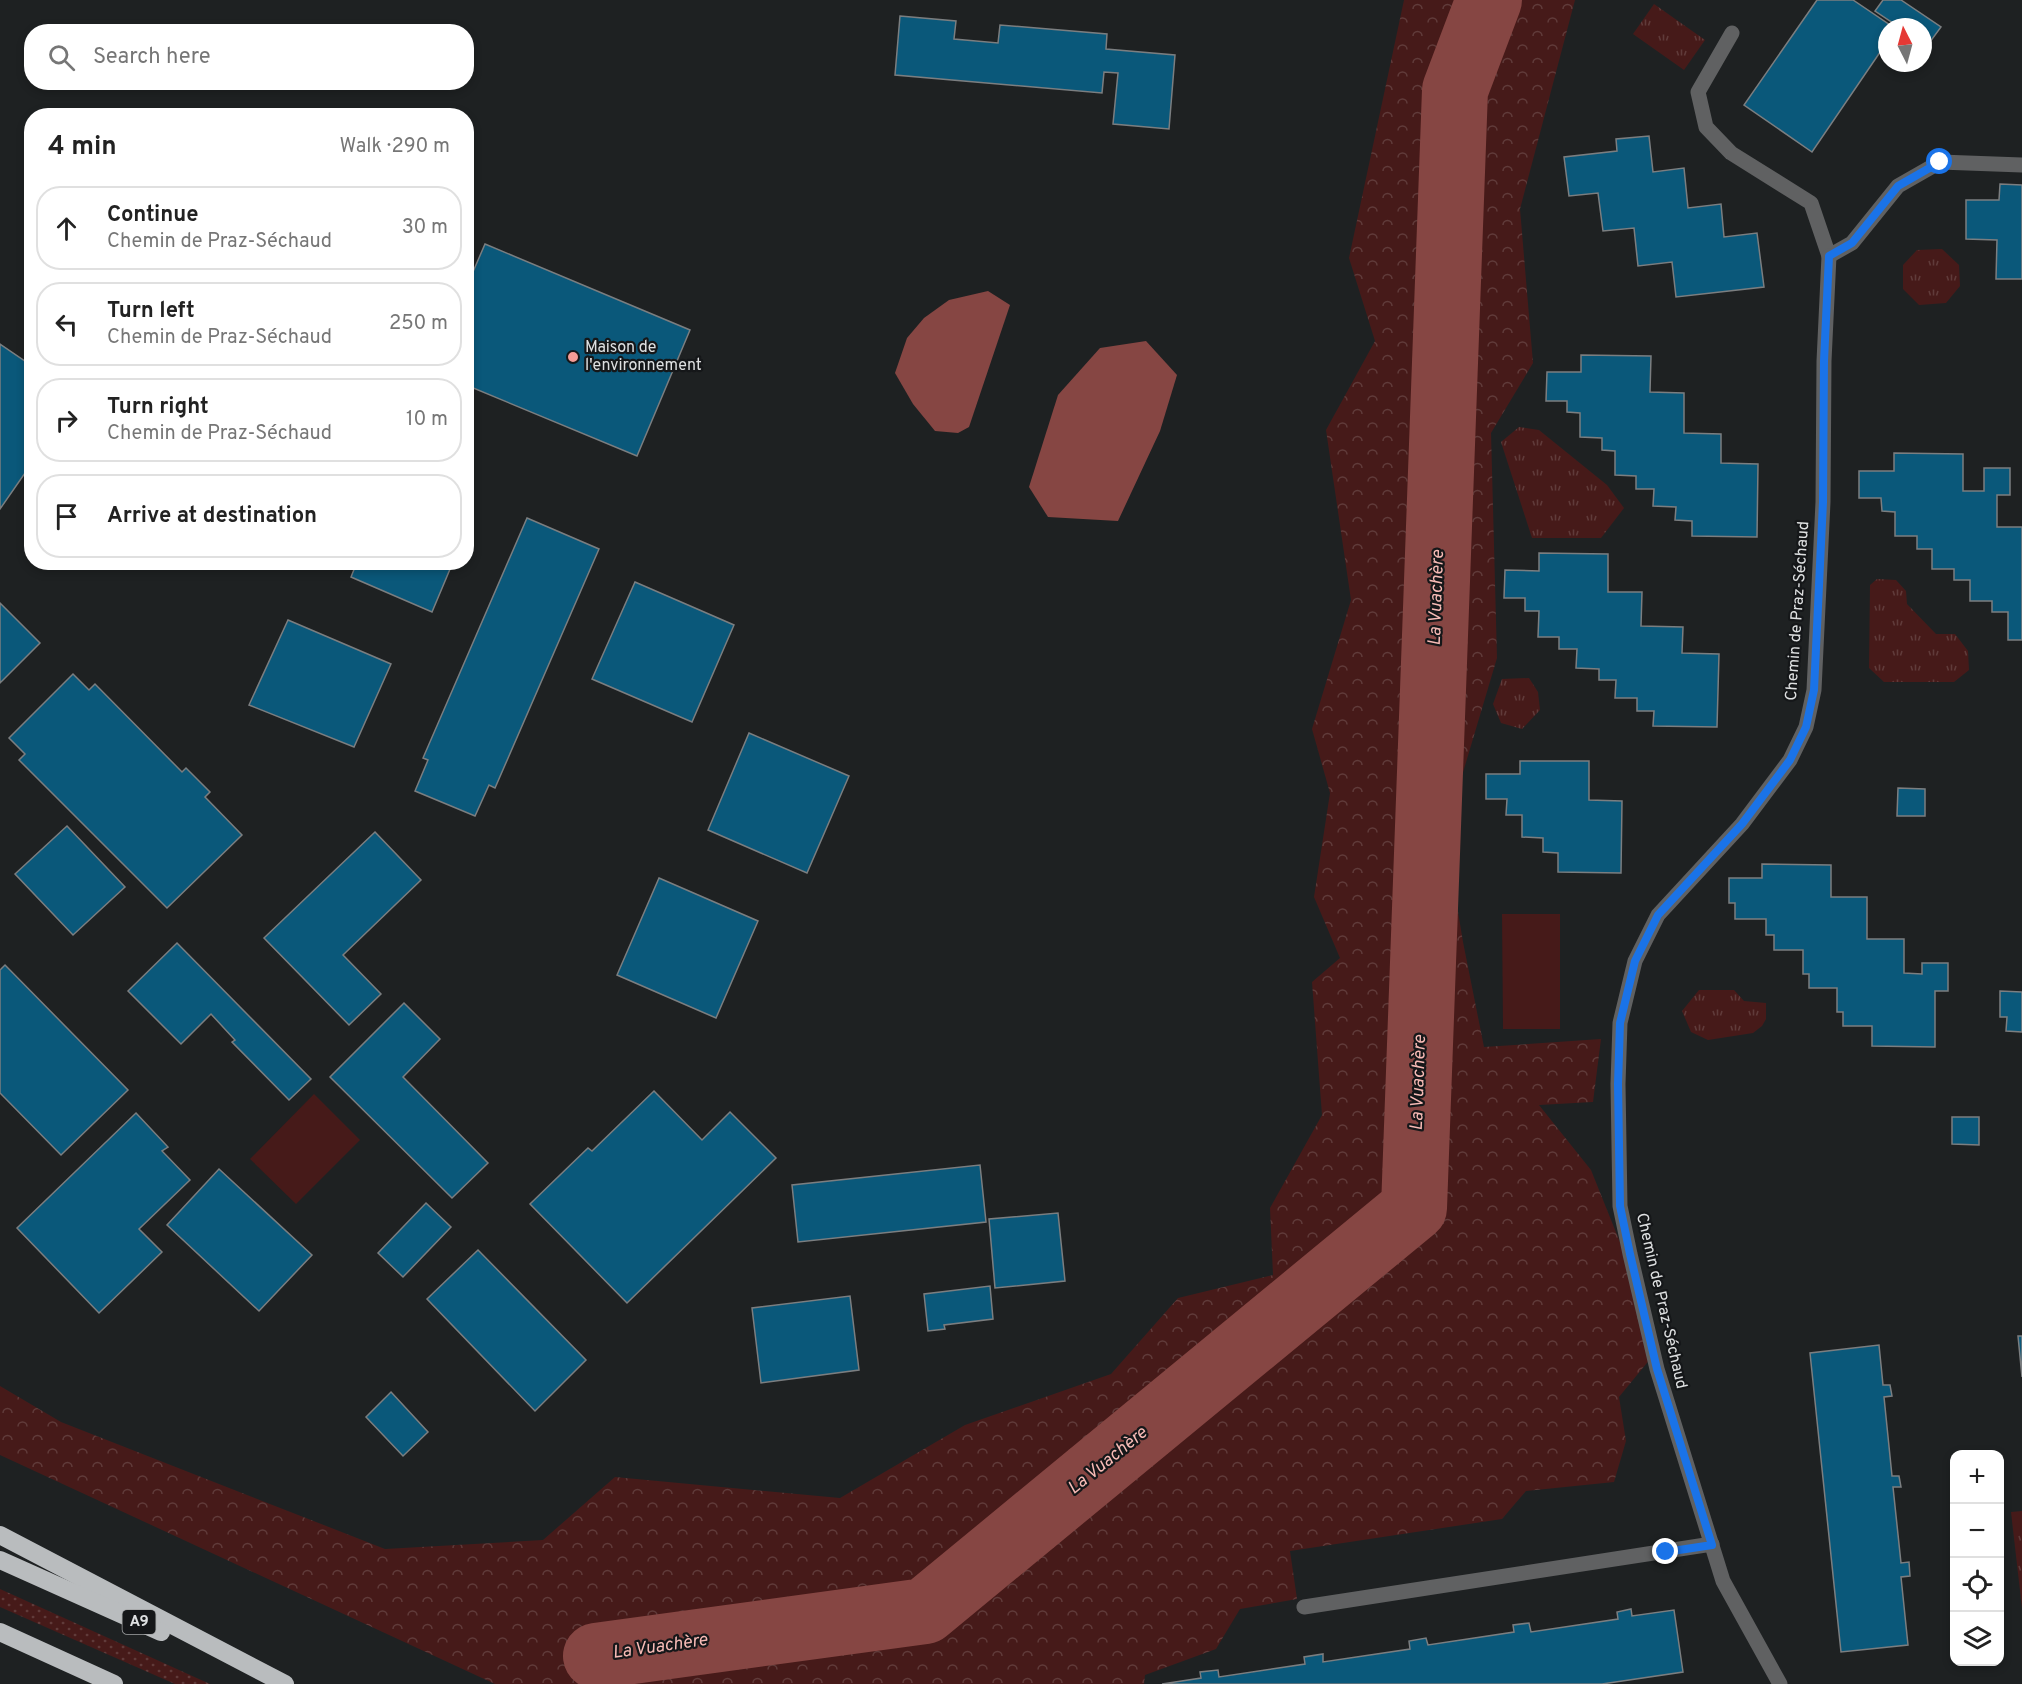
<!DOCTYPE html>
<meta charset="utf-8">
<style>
body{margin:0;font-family:Overpass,sans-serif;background:#f6f6f6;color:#222}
.controls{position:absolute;right:18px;bottom:18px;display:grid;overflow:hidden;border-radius:12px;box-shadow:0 3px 9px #0003}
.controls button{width:54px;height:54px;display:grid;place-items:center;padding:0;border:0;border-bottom:2px solid #e0e0e0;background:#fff;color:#222;font:30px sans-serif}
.compass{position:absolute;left:1878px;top:18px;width:54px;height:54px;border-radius:50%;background:#fff;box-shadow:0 3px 9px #0003;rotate:354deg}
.stop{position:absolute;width:18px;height:18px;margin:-14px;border:4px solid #1a73e8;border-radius:50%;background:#fff}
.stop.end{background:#1a73e8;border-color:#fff;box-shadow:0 2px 6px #0008}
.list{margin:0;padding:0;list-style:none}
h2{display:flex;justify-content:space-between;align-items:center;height:78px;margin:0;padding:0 24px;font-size:26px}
h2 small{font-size:20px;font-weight:400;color:#767676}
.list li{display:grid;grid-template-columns:39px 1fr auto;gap:18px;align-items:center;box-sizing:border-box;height:84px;margin:0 12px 12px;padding:0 12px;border:2px solid #e0e0e0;border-radius:24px}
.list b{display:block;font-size:22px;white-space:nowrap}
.list p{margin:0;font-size:20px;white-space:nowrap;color:#767676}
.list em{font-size:20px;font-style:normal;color:#767676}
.icon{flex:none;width:33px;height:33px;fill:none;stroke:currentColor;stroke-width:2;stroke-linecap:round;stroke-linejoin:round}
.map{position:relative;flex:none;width:2022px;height:1684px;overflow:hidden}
.search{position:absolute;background:#fff;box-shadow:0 3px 9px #0003;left:24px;top:24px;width:450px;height:66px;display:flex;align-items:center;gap:15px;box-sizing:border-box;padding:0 21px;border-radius:24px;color:#767676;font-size:22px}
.panel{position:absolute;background:#fff;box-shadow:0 3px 9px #0003;left:24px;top:108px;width:450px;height:462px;border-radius:24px}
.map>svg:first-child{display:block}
</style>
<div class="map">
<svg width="2022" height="1684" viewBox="0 0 2022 1684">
<defs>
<pattern id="grass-dots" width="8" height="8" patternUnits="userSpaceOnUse" patternTransform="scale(1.5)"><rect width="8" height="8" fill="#461a19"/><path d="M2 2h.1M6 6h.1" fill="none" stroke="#603b3a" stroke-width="1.8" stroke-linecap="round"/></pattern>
<pattern id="forest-crowns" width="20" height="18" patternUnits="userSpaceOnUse" patternTransform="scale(1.5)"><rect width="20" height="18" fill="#461a19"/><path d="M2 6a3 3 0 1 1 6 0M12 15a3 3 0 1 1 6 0" fill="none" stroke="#603b3a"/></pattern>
<pattern id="park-tufts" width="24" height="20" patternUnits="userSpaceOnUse" patternTransform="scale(1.5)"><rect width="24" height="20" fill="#461a19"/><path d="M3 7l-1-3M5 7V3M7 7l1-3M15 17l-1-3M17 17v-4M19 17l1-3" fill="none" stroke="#603b3a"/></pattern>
</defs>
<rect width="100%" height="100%" fill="#1e2122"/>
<!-- grass -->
<path fill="url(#grass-dots)" d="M 0,1589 L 210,1684 L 175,1684 L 0,1607 Z"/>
<!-- forest -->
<path fill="url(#forest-crowns)" d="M 1404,0 L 1575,0 L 1520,209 L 1533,363 L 1491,433 L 1497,658 L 1445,833 L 1463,942 L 1484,1047 L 1601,1039 L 1593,1102 L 1539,1105 L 1591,1170 L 1638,1287 L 1660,1347 L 1619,1397 L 1626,1441 L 1614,1482 L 1526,1491 L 1502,1519 L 1290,1551 L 1297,1599 L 1240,1609 L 1216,1649 L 1145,1675 L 1144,1684 L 495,1684 L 0,1455 L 0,1386 L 61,1422 L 385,1549 L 543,1540 L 615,1477 L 840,1498 L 965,1425 L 1111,1374 L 1178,1298 L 1273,1275 L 1270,1208 L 1322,1115 L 1312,982 L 1340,958 L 1314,897 L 1330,793 L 1312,729 L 1351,600 L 1326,430 L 1375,341 L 1349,258 Z"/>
<!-- park -->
<g fill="url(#park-tufts)">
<path d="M 1654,4 L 1705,40 L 1684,70 L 1633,34 Z"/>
<path d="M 1942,249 L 1959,265 L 1960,286 L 1946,303 L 1919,305 L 1903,289 L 1903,265 L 1917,250 Z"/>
<path d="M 1519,427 L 1539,430 L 1607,485 L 1624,508 L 1601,538 L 1532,538 L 1501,442 Z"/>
<path d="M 1877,579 L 1896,580 L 1906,591 L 1907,604 L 1936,634 L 1955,634 L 1968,651 L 1969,670 L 1954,682 L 1884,682 L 1869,668 L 1870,585 Z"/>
<path d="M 1529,678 L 1538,692 L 1540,710 L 1522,729 L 1501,723 L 1493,704 L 1502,679 Z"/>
<path d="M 1699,990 L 1734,990 L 1744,1001 L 1766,1003 L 1766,1019 L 1762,1026 L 1753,1033 L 1708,1040 L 1691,1032 L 1682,1011 Z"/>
<path d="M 2022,1511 L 2022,1608 L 2011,1512 Z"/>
</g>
<!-- garden -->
<g fill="#461a19">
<path d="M 1502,914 L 1560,914 L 1560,1029 L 1503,1029 Z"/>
<path d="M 314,1094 L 360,1140 L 296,1204 L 250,1159 Z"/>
</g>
<!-- water -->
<g fill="#864643">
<path d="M 988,291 L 1010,305 L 969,427 L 958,433 L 935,431 L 913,404 L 895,373 L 907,338 L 924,318 L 949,300 Z"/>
<path d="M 1146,341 L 1177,375 L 1160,431 L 1118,521 L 1048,517 L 1029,487 L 1058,395 L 1100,348 Z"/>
</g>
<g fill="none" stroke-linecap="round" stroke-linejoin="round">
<!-- river -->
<path stroke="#864643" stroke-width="66" d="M 596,1656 L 925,1611 L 1414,1208 L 1455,90 L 1489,0"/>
</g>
<!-- building -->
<g fill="#0a587a" stroke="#7b7e80" stroke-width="1.5">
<path d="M 1817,0 L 1853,0 L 1893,27 L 1887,27 L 1887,42 L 1812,152 L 1744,105 Z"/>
<path d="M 1883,0 L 1901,0 L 1941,27 L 1927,46 L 1923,43 L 1923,27 L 1899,27 L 1875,11 Z"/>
<path d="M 900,16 L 956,21 L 954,39 L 998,43 L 1000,25 L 1107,34 L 1106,49 L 1175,55 L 1169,129 L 1113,124 L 1118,73 L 1104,72 L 1102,93 L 895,75 Z"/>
<path d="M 1649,136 L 1653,172 L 1684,168 L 1688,208 L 1721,204 L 1724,237 L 1757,233 L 1764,287 L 1676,297 L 1672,262 L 1638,266 L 1634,228 L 1603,231 L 1598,193 L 1569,196 L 1564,157 L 1617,151 L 1616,139 Z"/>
<path d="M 2000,184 L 2022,185 L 2022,279 L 1996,279 L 1997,240 L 1966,239 L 1966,200 L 1999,200 Z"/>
<path d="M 485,244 L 690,330 L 637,456 L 466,385 L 466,288 Z"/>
<path d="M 0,344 L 32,366 L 32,463 L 0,509 Z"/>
<path d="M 1581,355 L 1651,356 L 1650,392 L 1684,393 L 1684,433 L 1721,434 L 1721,463 L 1758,464 L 1757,537 L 1692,536 L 1692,521 L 1675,520 L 1676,507 L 1653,506 L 1654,489 L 1636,489 L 1636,476 L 1615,475 L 1615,451 L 1602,450 L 1602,438 L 1580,437 L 1580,413 L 1567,412 L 1567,401 L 1546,401 L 1547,372 L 1581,372 Z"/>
<path d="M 1894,453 L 1963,454 L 1963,491 L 1984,491 L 1984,468 L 2010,468 L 2010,495 L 1997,495 L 1997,527 L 2022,527 L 2022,640 L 2008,640 L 2008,612 L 1992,612 L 1992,601 L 1970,601 L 1970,580 L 1954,580 L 1954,569 L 1932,569 L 1932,549 L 1917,549 L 1917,536 L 1895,536 L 1895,512 L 1882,511 L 1881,498 L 1859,498 L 1859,471 L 1894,471 Z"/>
<path d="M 466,513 L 473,516 L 466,532 Z"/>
<path d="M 527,518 L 599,549 L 495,788 L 489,785 L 475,816 L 415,791 L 428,760 L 423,758 Z"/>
<path d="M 1539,553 L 1608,554 L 1608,592 L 1642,592 L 1641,626 L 1683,627 L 1682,653 L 1719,654 L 1717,727 L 1653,726 L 1654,711 L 1637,711 L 1637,698 L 1615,698 L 1616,680 L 1599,680 L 1599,669 L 1576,668 L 1577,649 L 1559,649 L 1559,637 L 1538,637 L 1539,611 L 1525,611 L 1525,598 L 1504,598 L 1505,570 L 1539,571 Z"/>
<path d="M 357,562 L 453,562 L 432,612 L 351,577 Z"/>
<path d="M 635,582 L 734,625 L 692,722 L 592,679 Z"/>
<path d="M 0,603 L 40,643 L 0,683 Z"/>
<path d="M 288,620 L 391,664 L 354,747 L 249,705 Z"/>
<path d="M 73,674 L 89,690 L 95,684 L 182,772 L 186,768 L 210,792 L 205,797 L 242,835 L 167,908 L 19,760 L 25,754 L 9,738 Z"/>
<path d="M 749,733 L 849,776 L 807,873 L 708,830 Z"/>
<path d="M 1520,761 L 1589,761 L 1589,800 L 1622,801 L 1621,873 L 1558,872 L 1558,853 L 1543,852 L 1543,838 L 1522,837 L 1522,815 L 1506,815 L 1507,799 L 1486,799 L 1486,774 L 1520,774 Z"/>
<path d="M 1898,788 L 1925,789 L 1925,816 L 1897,816 Z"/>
<path d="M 67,826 L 125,887 L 73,935 L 15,874 Z"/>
<path d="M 375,832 L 421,880 L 343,955 L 381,994 L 349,1025 L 264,938 Z"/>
<path d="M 1762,864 L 1831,865 L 1831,897 L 1867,897 L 1867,939 L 1904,939 L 1904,973 L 1922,974 L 1922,963 L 1948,963 L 1948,991 L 1935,991 L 1935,1047 L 1872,1046 L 1872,1026 L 1843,1026 L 1843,1012 L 1837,1012 L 1837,988 L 1809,988 L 1809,974 L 1803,974 L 1803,950 L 1774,950 L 1774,935 L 1766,935 L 1766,919 L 1735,919 L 1735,903 L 1729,903 L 1729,878 L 1762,878 Z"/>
<path d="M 659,878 L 758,921 L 716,1018 L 617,975 Z"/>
<path d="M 177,943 L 311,1079 L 289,1100 L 232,1042 L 235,1040 L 211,1014 L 181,1044 L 128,991 Z"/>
<path d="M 5,965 L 128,1090 L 61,1155 L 0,1093 L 0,970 Z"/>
<path d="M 2000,991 L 2022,992 L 2022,1032 L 2006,1031 L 2007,1017 L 2000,1017 Z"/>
<path d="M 404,1003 L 440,1039 L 403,1077 L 488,1163 L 452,1198 L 330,1077 Z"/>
<path d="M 654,1091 L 702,1140 L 730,1112 L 776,1158 L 627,1303 L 530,1204 L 588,1148 L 592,1151 Z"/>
<path d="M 136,1113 L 168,1147 L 162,1151 L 190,1180 L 139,1229 L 162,1252 L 99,1313 L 17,1228 Z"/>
<path d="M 1952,1117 L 1979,1117 L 1979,1145 L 1952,1144 Z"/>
<path d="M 980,1165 L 986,1222 L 798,1242 L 792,1185 Z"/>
<path d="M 219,1169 L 312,1255 L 259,1311 L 167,1225 Z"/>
<path d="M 426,1203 L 451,1227 L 403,1277 L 378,1253 Z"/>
<path d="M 1058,1213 L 1065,1281 L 995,1288 L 989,1219 Z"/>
<path d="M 478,1250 L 586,1360 L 535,1411 L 427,1299 Z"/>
<path d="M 990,1286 L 993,1319 L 944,1325 L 945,1329 L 928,1331 L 924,1294 Z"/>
<path d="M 850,1296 L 859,1370 L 761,1383 L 752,1308 Z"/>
<path d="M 2018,1336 L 2022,1336 L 2022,1377 Z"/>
<path d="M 1879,1345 L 1883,1385 L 1890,1385 L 1892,1396 L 1884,1397 L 1892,1476 L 1899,1476 L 1901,1487 L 1893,1487 L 1901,1563 L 1909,1562 L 1910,1576 L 1901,1577 L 1908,1645 L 1841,1652 L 1810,1353 Z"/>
<path d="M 391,1392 L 428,1432 L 403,1456 L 366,1417 Z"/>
<path d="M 1631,1609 L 1632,1616 L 1674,1610 L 1683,1672 L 1602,1684 L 1162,1684 L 1201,1678 L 1200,1672 L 1218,1670 L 1219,1677 L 1305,1664 L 1304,1657 L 1323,1654 L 1323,1662 L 1410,1649 L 1409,1641 L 1426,1638 L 1428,1645 L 1514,1632 L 1513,1625 L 1529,1623 L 1531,1632 L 1618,1619 L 1617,1612 Z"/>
</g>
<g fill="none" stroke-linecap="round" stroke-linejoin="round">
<!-- lane -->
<g stroke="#606162" stroke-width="15">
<path d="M 1732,33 L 1698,92 L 1706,127 L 1731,153 L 1811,203 L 1829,256 L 1852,243 L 1898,186 L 1940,162 L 2022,165"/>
<path d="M 1304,1607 L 1712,1544"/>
</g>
<!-- street -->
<path stroke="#606162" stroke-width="15" d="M 1780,1684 L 1723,1581 L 1657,1369 L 1630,1254 L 1620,1206 L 1618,1084 L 1620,1023 L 1635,961 L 1658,915 L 1742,824 L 1790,760 L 1806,727 L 1814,690 L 1823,502 L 1824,361 L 1829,256"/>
<!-- highway -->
<g stroke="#b9bcbe" stroke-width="18">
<path d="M 0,1535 L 285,1684"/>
<path d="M 0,1560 L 161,1632"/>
<path d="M 0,1632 L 114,1684"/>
</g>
</g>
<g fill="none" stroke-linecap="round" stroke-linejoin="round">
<!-- route -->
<path stroke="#1a73e8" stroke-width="8" d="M 1666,1552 L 1712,1545 L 1657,1369 L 1630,1254 L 1620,1206 L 1618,1084 L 1620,1023 L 1635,961 L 1658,915 L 1742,824 L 1790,760 L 1806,727 L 1814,690 L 1823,502 L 1824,361 L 1829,256 L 1852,243 L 1898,186 L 1940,162"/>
</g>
<!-- markers -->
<circle fill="#f59c96" stroke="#151719" stroke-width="2" cx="573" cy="357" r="6"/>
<g text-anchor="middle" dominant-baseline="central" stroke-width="4.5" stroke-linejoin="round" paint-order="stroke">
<!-- shield labels -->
<rect fill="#151719" stroke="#a2a4a5" stroke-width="1.5" x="122.5" y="1610" width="33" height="24" rx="4.5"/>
<g font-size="15" font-weight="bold" fill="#dee0e1">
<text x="139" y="1622">A9</text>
</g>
<!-- poi labels -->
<g font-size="16" fill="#dee0e1" stroke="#151719" text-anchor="start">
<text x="585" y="348">Maison de<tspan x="585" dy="18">l'environnement</tspan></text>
</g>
<!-- street labels -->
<g font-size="16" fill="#dee0e1" stroke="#151719">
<text transform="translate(1798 611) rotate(-86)">Chemin de Praz-Séchaud</text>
<text transform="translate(1661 1301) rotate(77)">Chemin de Praz-Séchaud</text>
</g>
<!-- water labels -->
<g font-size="18" font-style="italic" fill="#f8bbb6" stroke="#151719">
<text transform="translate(1437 598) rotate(-88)">La Vuachère</text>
<text transform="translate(1419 1083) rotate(-88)">La Vuachère</text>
<text transform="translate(1108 1461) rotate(-39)">La Vuachère</text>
<text transform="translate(660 1647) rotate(-8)">La Vuachère</text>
</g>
</g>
</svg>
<div class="controls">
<button>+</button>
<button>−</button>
<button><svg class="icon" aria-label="locate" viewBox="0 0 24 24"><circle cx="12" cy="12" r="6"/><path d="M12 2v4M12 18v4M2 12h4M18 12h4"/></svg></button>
<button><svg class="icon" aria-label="layers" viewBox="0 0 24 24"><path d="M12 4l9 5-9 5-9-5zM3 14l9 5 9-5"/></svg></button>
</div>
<svg class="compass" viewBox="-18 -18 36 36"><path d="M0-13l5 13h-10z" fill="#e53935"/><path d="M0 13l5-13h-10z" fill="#767676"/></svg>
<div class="stop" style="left:1940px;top:162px"></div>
<div class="stop end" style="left:1666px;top:1552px"></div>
<div class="search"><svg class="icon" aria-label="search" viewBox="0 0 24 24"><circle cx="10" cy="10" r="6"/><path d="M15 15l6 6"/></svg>Search here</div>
<section class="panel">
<h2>4 min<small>Walk · 290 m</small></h2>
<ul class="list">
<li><svg class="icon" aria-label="ahead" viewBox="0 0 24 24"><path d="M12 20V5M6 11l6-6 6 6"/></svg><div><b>Continue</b><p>Chemin de Praz-Séchaud</p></div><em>30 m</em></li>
<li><svg class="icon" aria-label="left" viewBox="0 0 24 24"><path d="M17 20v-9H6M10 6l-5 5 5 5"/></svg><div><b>Turn left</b><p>Chemin de Praz-Séchaud</p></div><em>250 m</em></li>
<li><svg class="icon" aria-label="right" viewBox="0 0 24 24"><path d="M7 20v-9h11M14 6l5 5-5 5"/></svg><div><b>Turn right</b><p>Chemin de Praz-Séchaud</p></div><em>10 m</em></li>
<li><svg class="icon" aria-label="arrive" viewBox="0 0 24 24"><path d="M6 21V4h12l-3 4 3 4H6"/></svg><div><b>Arrive at destination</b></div></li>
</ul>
</section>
</div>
